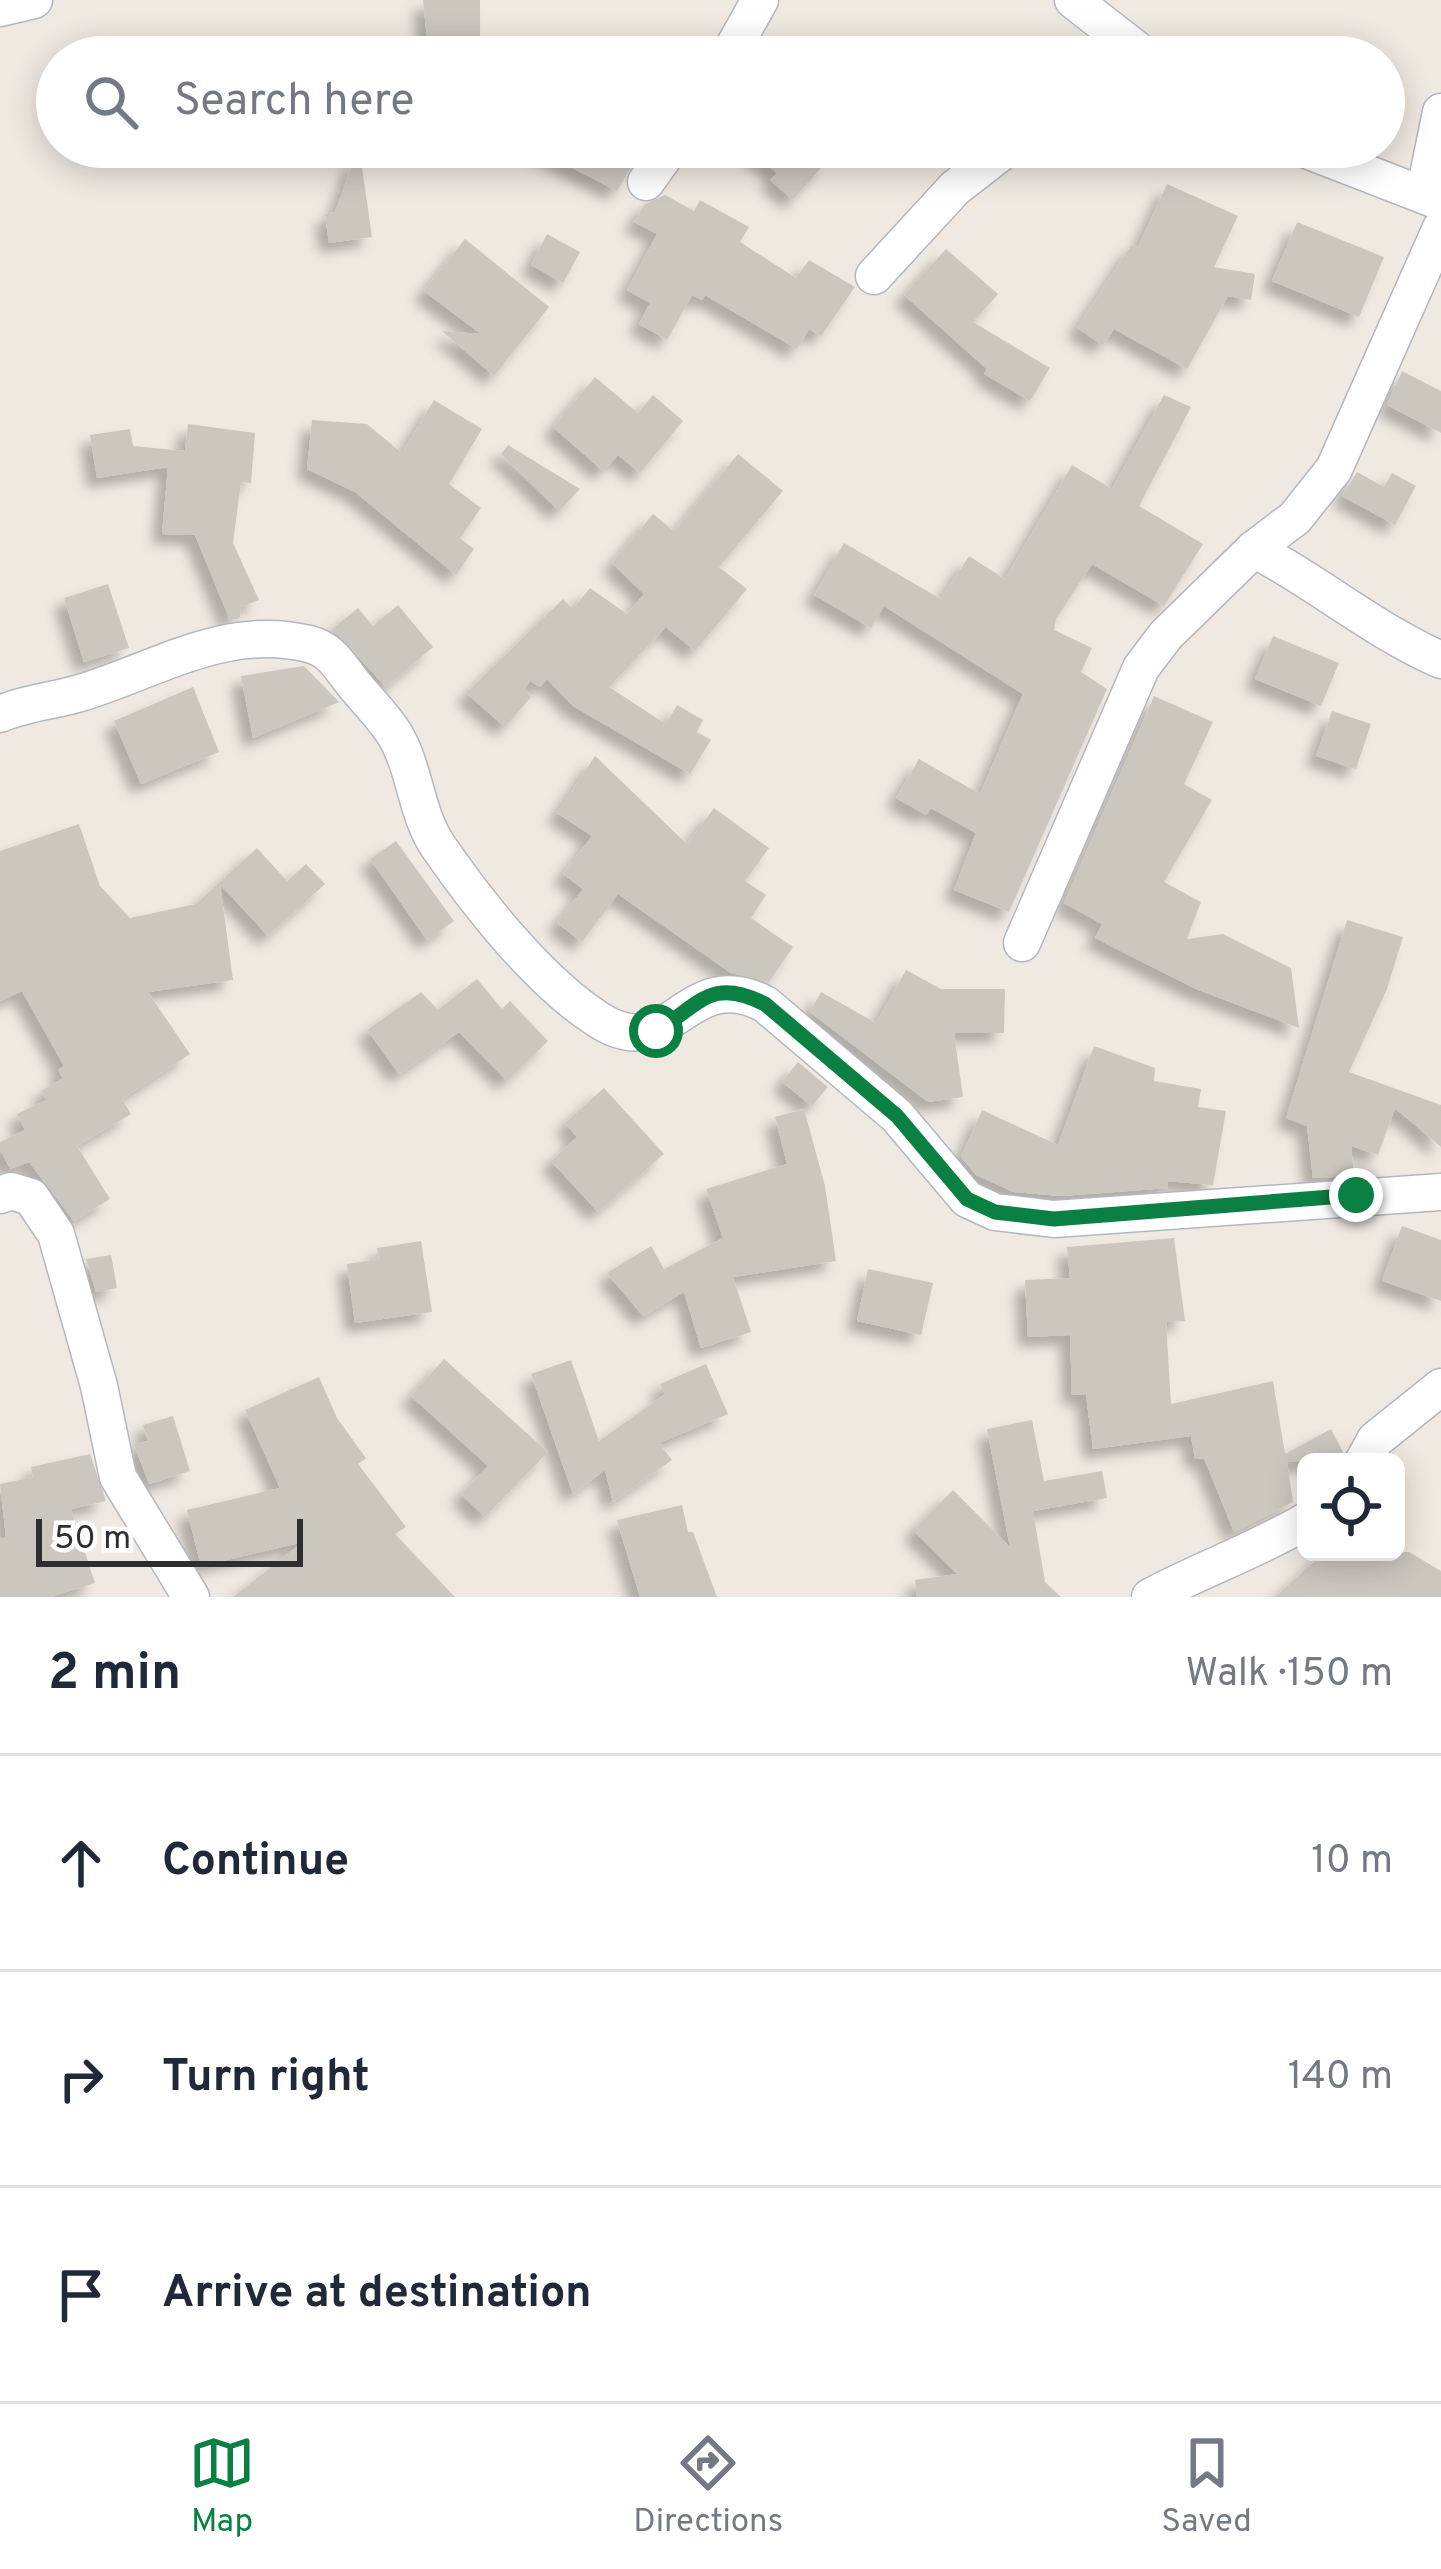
<!DOCTYPE html>
<meta charset="utf-8">
<style>
body{margin:0;font-family:Overpass,sans-serif;background:#f2f2f3;color:#1f2937}
.controls{position:absolute;right:36px;bottom:36px;display:grid;overflow:hidden;border-radius:18px;box-shadow:0 6px 30px #0003}
.controls button{width:108px;height:108px;display:grid;place-items:center;padding:0;border:0;border-bottom:3px solid #e0e1e3;background:#fff;color:#1f2937;font:60px sans-serif}
.scale{position:absolute;left:36px;bottom:30px;width:267px;box-sizing:border-box;padding-left:12px;border:6px solid #2e2e2e;border-top:0;font-size:33px;line-height:42px;white-space:nowrap;color:#2e2e2e;-webkit-text-stroke:9px #fff;paint-order:stroke}
.stop{position:absolute;width:36px;height:36px;margin:-27px;border:9px solid #0b8043;border-radius:50%;background:#fff}
.stop.end{background:#0b8043;border-color:#fff;box-shadow:0 3px 12px #0008}
.list{margin:0;padding:0;list-style:none}
h2{display:flex;justify-content:space-between;align-items:center;height:156px;margin:0;padding:0 48px;font-size:51px}
h2 small{font-size:39px;font-weight:400;color:#747a83}
.list li{display:grid;grid-template-columns:78px 1fr auto;gap:36px;align-items:center;box-sizing:border-box;height:216px;padding:0 48px;border-top:3px solid #e0e1e3}
.list b{display:block;font-size:45px;white-space:nowrap}
.list em{font-size:39px;font-style:normal;color:#747a83}
.icon{flex:none;width:66px;height:66px;fill:none;stroke:currentColor;stroke-width:2;stroke-linecap:round;stroke-linejoin:round}
.map{position:relative;flex:none;width:1441px;height:1597px;overflow:hidden}
.search{position:absolute;background:#fff;box-shadow:0 6px 30px #0003;left:36px;right:36px;top:36px;height:132px;display:flex;align-items:center;gap:30px;box-sizing:border-box;padding:0 42px;border-radius:66px;color:#747a83;font-size:45px}
.sheet{height:804px;background:#fff}
nav{display:flex;justify-content:space-around;align-items:center;box-sizing:border-box;height:168px;border-top:3px solid #e0e1e3;background:#fff;font-size:33px;color:#747a83}
nav a{display:grid;justify-items:center;gap:6px}
nav .on{color:#0b8043}
.map>svg:first-child{display:block}
</style>
<div class="map">
<svg width="1441" height="1597" viewBox="0 0 1441 1597">
<defs>
<filter id="shadow"><feDropShadow dx="-10" dy="10" stdDeviation="6" flood-color="#0004"/></filter>
</defs>
<rect width="100%" height="100%" fill="#efe9e1"/>
<!-- building -->
<g fill="#cbc7bf" filter="url(#shadow)">
<path d="M 423,0 L 480,0 L 480,57 L 429,57 Z"/>
<path d="M 359,147 L 372,237 L 329,243 L 325,214 L 335,212 Z"/>
<path d="M 532,147 L 643,147 L 617,191 Z"/>
<path d="M 747,147 L 809,147 L 826,162 L 793,200 L 770,180 L 777,173 Z"/>
<path d="M 1167,184 L 1238,216 L 1214,267 L 1255,274 L 1251,300 L 1228,296 L 1187,369 L 1114,329 L 1103,345 L 1077,328 L 1132,244 L 1138,247 Z"/>
<path d="M 665,195 L 694,211 L 700,200 L 749,227 L 740,242 L 796,278 L 809,260 L 855,287 L 821,336 L 809,329 L 797,349 L 705,295 L 702,300 L 692,295 L 667,340 L 639,324 L 650,303 L 627,290 L 657,234 L 634,222 L 645,204 Z"/>
<path d="M 1297,222 L 1384,257 L 1359,317 L 1272,281 Z"/>
<path d="M 547,234 L 580,252 L 563,283 L 531,265 Z"/>
<path d="M 465,239 L 549,307 L 494,376 L 442,331 L 481,334 L 424,291 Z"/>
<path d="M 946,249 L 998,294 L 973,322 L 1050,368 L 1030,401 L 984,374 L 987,369 L 904,295 Z"/>
<path d="M 1402,371 L 1441,391 L 1441,433 L 1387,405 Z"/>
<path d="M 595,377 L 638,413 L 653,395 L 683,421 L 640,473 L 618,455 L 603,471 L 553,427 Z"/>
<path d="M 1164,395 L 1191,407 L 1139,506 L 1203,544 L 1164,606 L 1092,564 L 1056,619 L 1054,630 L 1092,648 L 1081,672 L 1107,689 L 1009,912 L 954,890 L 976,833 L 931,808 L 926,815 L 896,798 L 919,759 L 980,794 L 1023,694 L 884,606 L 871,628 L 814,595 L 844,543 L 941,599 L 969,556 L 1005,579 L 1072,465 L 1112,489 Z"/>
<path d="M 434,400 L 482,429 L 449,484 L 481,508 L 460,538 L 474,549 L 456,575 L 355,492 L 307,469 L 312,420 L 367,424 L 402,453 Z"/>
<path d="M 188,424 L 255,433 L 251,483 L 241,482 L 233,543 L 259,600 L 241,607 L 240,618 L 230,620 L 195,535 L 162,534 L 168,467 L 97,478 L 90,435 L 130,429 L 133,446 L 185,451 Z"/>
<path d="M 508,445 L 580,489 L 559,511 L 501,454 Z"/>
<path d="M 738,454 L 783,491 L 719,567 L 747,589 L 695,651 L 666,627 L 609,687 L 666,724 L 677,705 L 703,720 L 697,732 L 711,740 L 690,774 L 573,706 L 547,679 L 540,687 L 530,681 L 524,689 L 531,697 L 505,727 L 466,693 L 563,599 L 573,609 L 590,588 L 627,614 L 644,594 L 612,563 L 653,514 L 674,531 Z"/>
<path d="M 1357,472 L 1384,487 L 1392,473 L 1416,486 L 1395,525 L 1342,496 Z"/>
<path d="M 108,584 L 129,648 L 84,662 L 64,598 Z"/>
<path d="M 398,605 L 433,647 L 386,687 L 332,629 L 358,608 L 373,626 Z"/>
<path d="M 1273,636 L 1339,663 L 1321,706 L 1255,679 Z"/>
<path d="M 304,666 L 339,702 L 253,738 L 241,676 Z"/>
<path d="M 193,687 L 219,752 L 141,784 L 114,721 Z"/>
<path d="M 1154,696 L 1213,722 L 1184,784 L 1212,800 L 1164,882 L 1201,902 L 1187,939 L 1223,934 L 1291,968 L 1299,1028 L 1196,989 L 1095,938 L 1102,924 L 1064,903 Z"/>
<path d="M 1332,711 L 1371,724 L 1356,769 L 1316,756 Z"/>
<path d="M 595,756 L 687,844 L 714,808 L 769,848 L 745,881 L 766,895 L 751,918 L 793,947 L 769,982 L 731,973 L 618,894 L 582,942 L 557,923 L 583,889 L 563,874 L 592,836 L 557,813 Z"/>
<path d="M 79,824 L 100,886 L 130,918 L 196,904 L 257,848 L 287,881 L 306,864 L 325,884 L 268,936 L 220,884 L 233,980 L 148,992 L 190,1054 L 122,1099 L 131,1114 L 77,1146 L 110,1199 L 74,1221 L 29,1162 L 10,1169 L 0,1149 L 0,1142 L 25,1130 L 17,1114 L 47,1100 L 41,1091 L 63,1078 L 58,1070 L 64,1066 L 22,991 L 0,1001 L 0,851 Z"/>
<path d="M 396,841 L 454,921 L 427,940 L 370,859 Z"/>
<path d="M 1347,920 L 1403,937 L 1387,989 L 1349,1072 L 1441,1105 L 1441,1147 L 1395,1108 L 1378,1155 L 1351,1146 L 1354,1176 L 1313,1178 L 1307,1126 L 1286,1118 Z"/>
<path d="M 906,970 L 941,989 L 1005,989 L 1004,1033 L 954,1033 L 963,1097 L 928,1102 L 810,1012 L 821,992 L 876,1023 Z"/>
<path d="M 477,979 L 502,1009 L 510,1001 L 548,1041 L 507,1081 L 459,1032 L 399,1074 L 367,1030 L 421,992 L 438,1010 Z"/>
<path d="M 1094,1046 L 1155,1068 L 1154,1081 L 1201,1089 L 1198,1107 L 1226,1111 L 1213,1185 L 1167,1181 L 1168,1188 L 1061,1196 L 1014,1192 L 976,1175 L 961,1157 L 982,1110 L 1058,1145 Z"/>
<path d="M 798,1062 L 828,1087 L 812,1106 L 782,1082 Z"/>
<path d="M 604,1088 L 664,1154 L 598,1212 L 551,1161 L 577,1137 L 565,1123 Z"/>
<path d="M 804,1109 L 825,1186 L 836,1261 L 733,1277 L 751,1332 L 701,1348 L 684,1292 L 643,1316 L 607,1273 L 651,1246 L 664,1269 L 723,1238 L 706,1189 L 787,1164 L 775,1117 Z"/>
<path d="M 1402,1226 L 1441,1240 L 1441,1301 L 1382,1281 Z"/>
<path d="M 1174,1238 L 1185,1321 L 1166,1322 L 1171,1404 L 1273,1381 L 1285,1454 L 1331,1429 L 1343,1452 L 1341,1462 L 1287,1462 L 1293,1502 L 1234,1532 L 1204,1458 L 1195,1459 L 1191,1436 L 1093,1449 L 1086,1395 L 1072,1395 L 1070,1335 L 1028,1337 L 1025,1280 L 1070,1278 L 1067,1247 Z"/>
<path d="M 421,1241 L 432,1312 L 355,1323 L 347,1264 L 379,1259 L 377,1248 Z"/>
<path d="M 111,1255 L 117,1288 L 96,1292 L 86,1259 Z"/>
<path d="M 868,1269 L 933,1283 L 921,1335 L 857,1321 Z"/>
<path d="M 444,1359 L 548,1452 L 485,1517 L 461,1494 L 488,1466 L 411,1396 Z"/>
<path d="M 571,1360 L 599,1441 L 665,1394 L 660,1384 L 706,1364 L 728,1414 L 659,1443 L 672,1460 L 613,1502 L 605,1470 L 573,1494 L 531,1374 Z"/>
<path d="M 319,1377 L 337,1418 L 366,1458 L 358,1464 L 406,1527 L 395,1534 L 455,1597 L 233,1597 L 303,1542 L 201,1566 L 187,1510 L 280,1488 L 245,1410 Z"/>
<path d="M 173,1416 L 190,1471 L 149,1484 L 134,1444 L 148,1441 L 143,1425 Z"/>
<path d="M 1032,1420 L 1044,1481 L 1102,1471 L 1107,1498 L 1033,1511 L 1045,1582 L 1061,1597 L 917,1597 L 915,1580 L 957,1574 L 913,1530 L 953,1490 L 1010,1547 L 987,1429 Z"/>
<path d="M 90,1454 L 106,1501 L 71,1509 L 95,1583 L 50,1597 L 0,1597 L 0,1539 L 6,1537 L 0,1484 L 33,1477 L 31,1467 Z"/>
<path d="M 682,1505 L 688,1532 L 693,1532 L 717,1597 L 640,1597 L 617,1520 Z"/>
<path d="M 1325,1552 L 1409,1552 L 1441,1571 L 1441,1597 L 1275,1597 Z"/>
</g>
<g fill="none" stroke-linecap="round" stroke-linejoin="round">
<defs>
<g id="minor">
<path d="M 1073,0 L 1146,57"/>
<path d="M 0,8 L 34,0"/>
<path d="M 728,57 L 760,0"/>
<path d="M 1299,147 L 1441,202"/>
<path d="M 646,182 L 671,147"/>
<path d="M 1424,195 L 1441,112"/>
<path d="M 874,276 L 955,188 L 1008,147"/>
<path d="M 1254,549 C 1318,583 1375,631 1441,660"/>
<path d="M 0,714 C 25,703 54,701 80,693 C 154,671 227,623 309,644 C 329,649 337,662 349,678 C 363,697 383,715 395,735 C 415,768 416,814 438,846 C 477,903 540,983 599,1020 C 672,1067 685,963 765,1004 L 897,1116 L 967,1199 L 995,1212 L 1054,1219 L 1441,1192"/>
<path d="M 1022,943 L 1141,668 L 1166,635 L 1254,549 L 1295,518 L 1334,469 L 1441,228"/>
<path d="M 0,1195 L 11,1191 L 31,1197 L 56,1234 L 99,1386 L 118,1477 L 191,1597"/>
<path d="M 1363,1462 L 1375,1440 L 1441,1387"/>
<path d="M 1150,1597 C 1202,1569 1255,1551 1306,1521"/>
</g>
</defs>
<!-- minor casing -->
<use href="#minor" stroke="#b4b7c1" stroke-width="39"/>
<!-- minor -->
<use href="#minor" stroke="#fff" stroke-width="36"/>
</g>
<g fill="none" stroke-linecap="round" stroke-linejoin="round">
<!-- route -->
<path stroke="#0b8043" stroke-width="15" d="M 656,1031 C 700,1005 711,976 765,1004 L 897,1116 L 967,1199 L 995,1212 L 1054,1219 L 1356,1195"/>
</g>
</svg>
<div class="controls">
<button><svg class="icon" aria-label="locate" viewBox="0 0 24 24"><circle cx="12" cy="12" r="6"/><path d="M12 2v4M12 18v4M2 12h4M18 12h4"/></svg></button>
</div>
<div class="scale">50 m</div>
<div class="stop" style="left:656px;top:1031px"></div>
<div class="stop end" style="left:1356px;top:1195px"></div>
<div class="search"><svg class="icon" aria-label="search" viewBox="0 0 24 24"><circle cx="10" cy="10" r="6"/><path d="M15 15l6 6"/></svg>Search here</div>
</div>
<section class="sheet">
<h2>2 min<small>Walk · 150 m</small></h2>
<ul class="list">
<li><svg class="icon" aria-label="ahead" viewBox="0 0 24 24"><path d="M12 20V5M6 11l6-6 6 6"/></svg><div><b>Continue</b></div><em>10 m</em></li>
<li><svg class="icon" aria-label="right" viewBox="0 0 24 24"><path d="M7 20v-9h11M14 6l5 5-5 5"/></svg><div><b>Turn right</b></div><em>140 m</em></li>
<li><svg class="icon" aria-label="arrive" viewBox="0 0 24 24"><path d="M6 21V4h12l-3 4 3 4H6"/></svg><div><b>Arrive at destination</b></div></li>
</ul>
</section>
<nav>
<a class="on"><svg class="icon" aria-label="map" viewBox="0 0 24 24"><path d="M3 6l6-2 6 2 6-2v14l-6 2-6-2-6 2zM9 4v14M15 6v14"/></svg>Map</a>
<a><svg class="icon" aria-label="directions" viewBox="0 0 24 24"><path d="M12 3l9 9-9 9-9-9zM9 14v-3h6M13 9l2 2-2 2"/></svg>Directions</a>
<a><svg class="icon" aria-label="saved" viewBox="0 0 24 24"><path d="M7 4h10v16l-5-4-5 4z"/></svg>Saved</a>
</nav>
